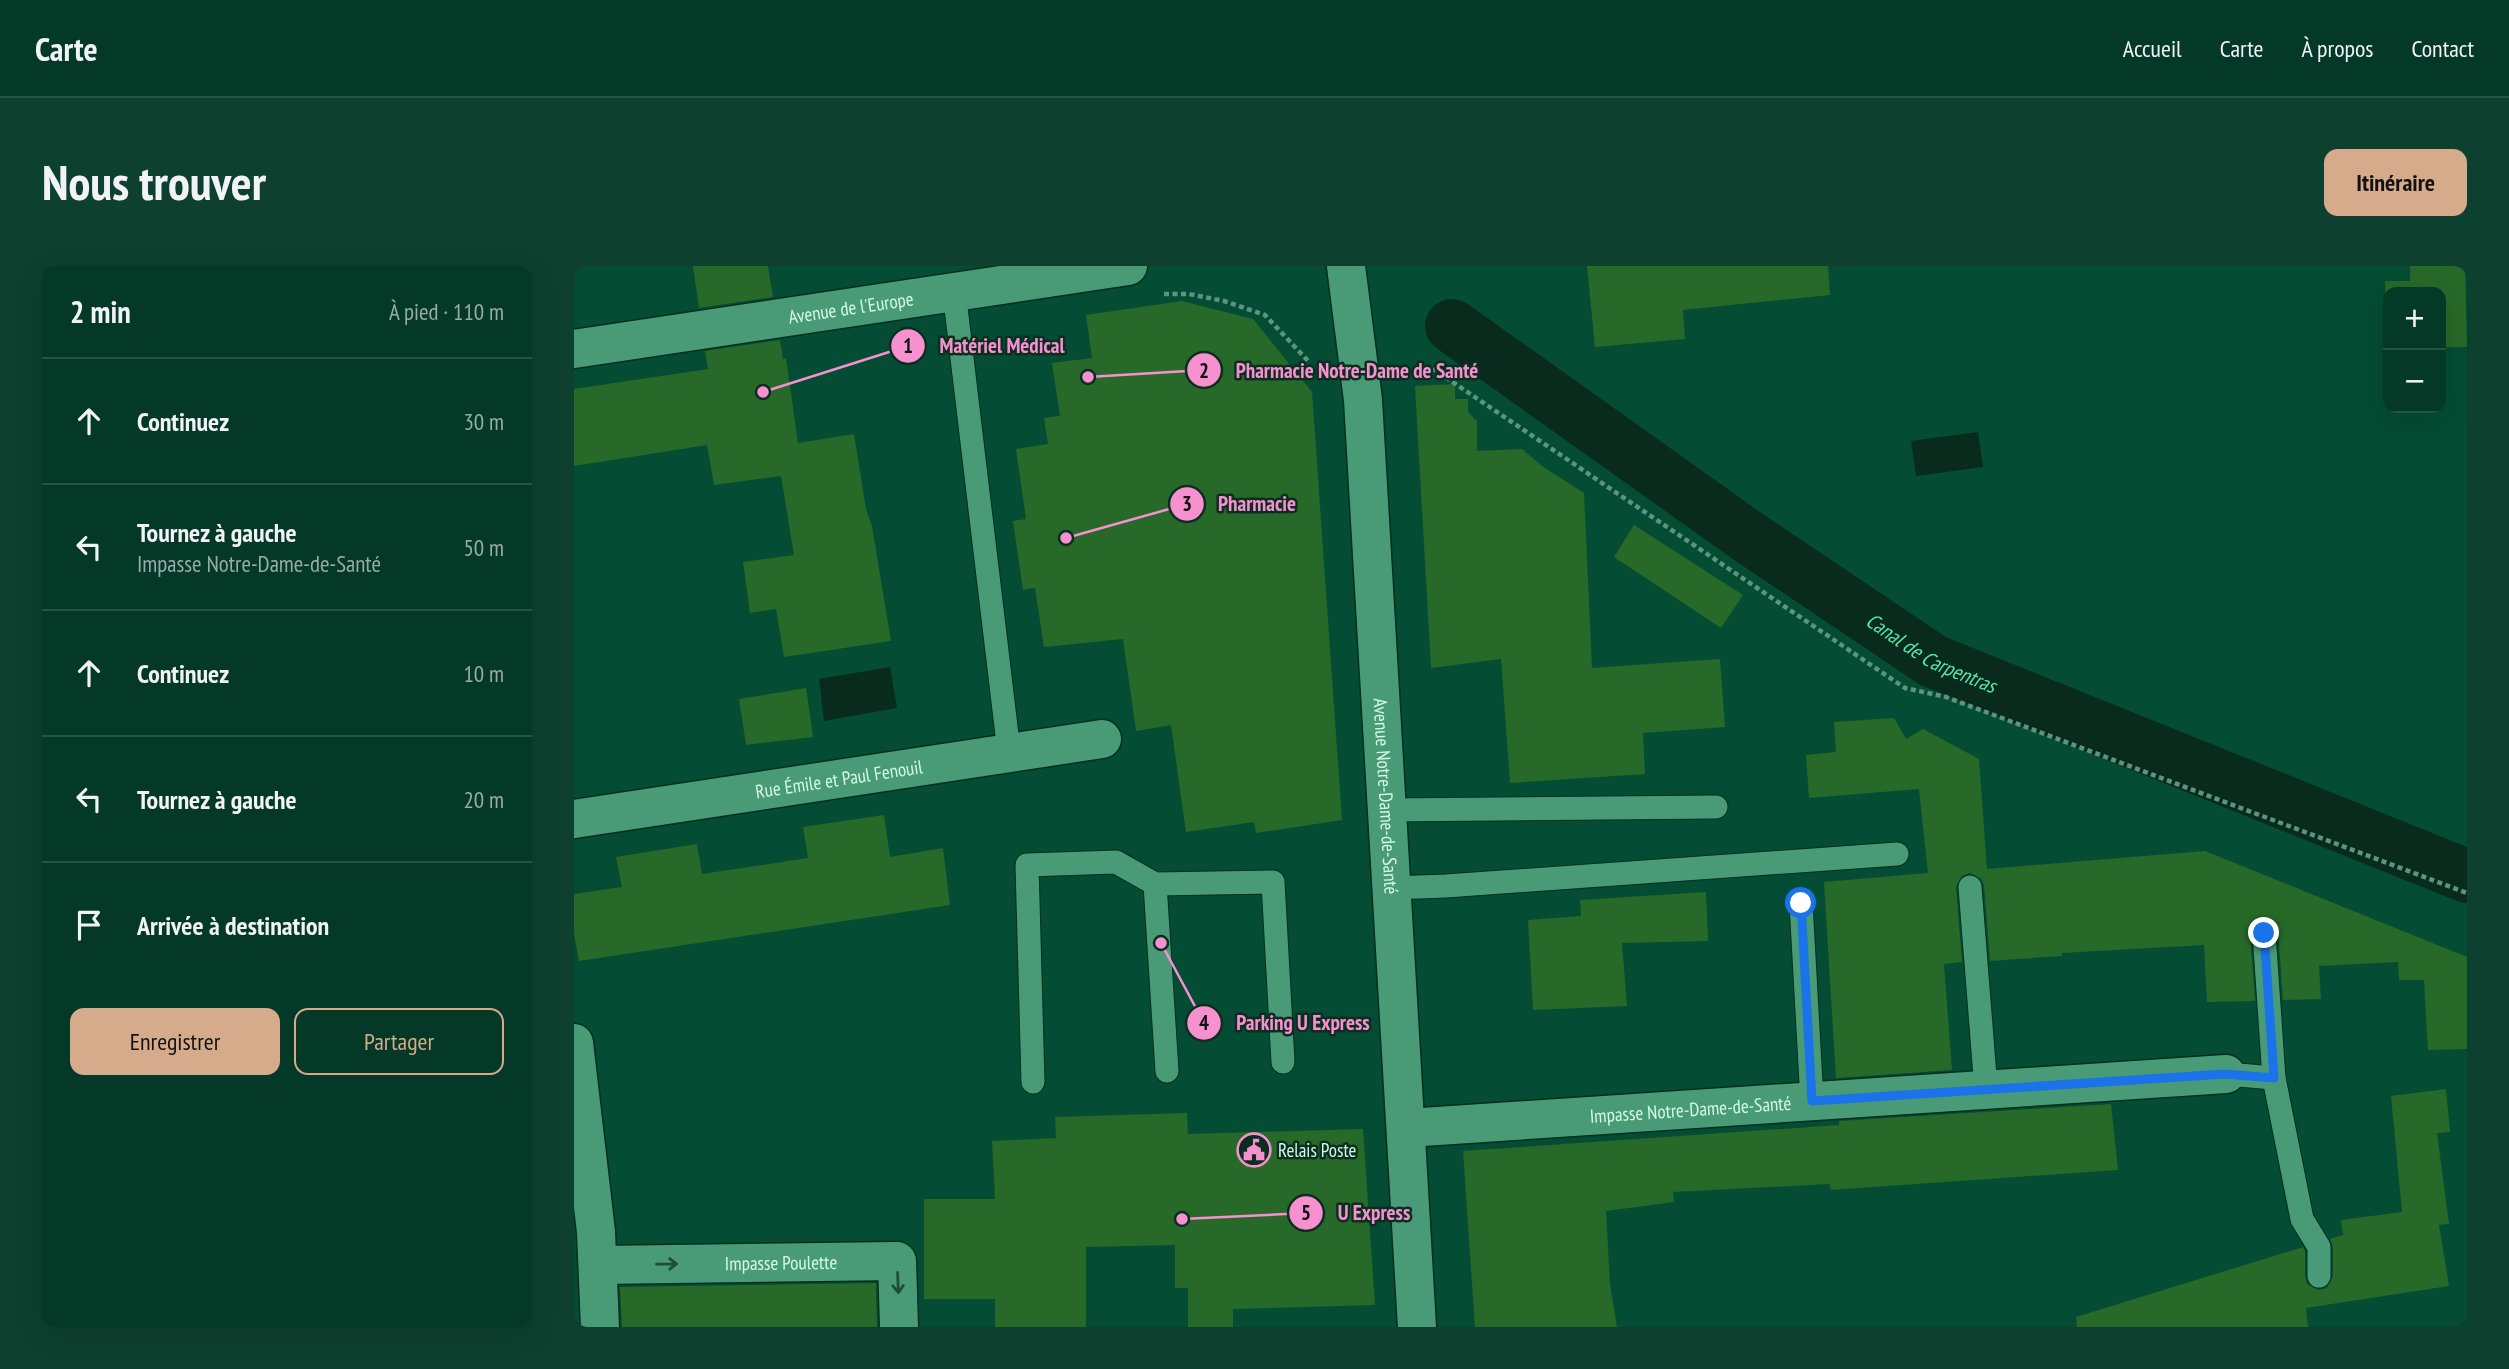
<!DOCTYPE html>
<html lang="fr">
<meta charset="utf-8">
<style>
body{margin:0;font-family:"PT Sans Narrow",sans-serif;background:#0d402f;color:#f1f3f6}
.controls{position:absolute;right:21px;top:21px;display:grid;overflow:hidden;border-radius:14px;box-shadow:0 7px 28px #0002}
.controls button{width:63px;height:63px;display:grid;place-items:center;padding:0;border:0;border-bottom:2px solid #255344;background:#043927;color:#f1f3f6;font:35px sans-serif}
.stop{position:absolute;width:21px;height:21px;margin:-16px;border:5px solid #1a73e8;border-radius:50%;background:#fff}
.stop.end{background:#1a73e8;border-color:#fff;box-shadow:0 2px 7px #0008}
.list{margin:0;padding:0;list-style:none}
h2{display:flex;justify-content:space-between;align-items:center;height:91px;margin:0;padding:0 28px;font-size:30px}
h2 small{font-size:23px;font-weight:400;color:#97aca7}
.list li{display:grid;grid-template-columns:46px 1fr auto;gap:21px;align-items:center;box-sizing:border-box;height:126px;padding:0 28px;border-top:2px solid #255344}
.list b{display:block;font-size:26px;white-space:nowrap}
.list p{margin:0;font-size:23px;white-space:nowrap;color:#97aca7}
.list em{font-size:23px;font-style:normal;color:#97aca7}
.actions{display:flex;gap:14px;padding:21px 28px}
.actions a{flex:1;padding:16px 0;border:2px solid #d6ab8b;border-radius:14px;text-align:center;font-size:24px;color:#d6ab8b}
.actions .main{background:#d6ab8b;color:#111}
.icon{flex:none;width:38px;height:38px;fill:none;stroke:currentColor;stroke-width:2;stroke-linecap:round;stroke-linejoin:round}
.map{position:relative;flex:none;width:1893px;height:1061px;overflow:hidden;border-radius:14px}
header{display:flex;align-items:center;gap:42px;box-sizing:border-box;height:98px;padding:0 35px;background:#043927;border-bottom:2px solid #255344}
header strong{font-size:33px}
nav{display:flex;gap:38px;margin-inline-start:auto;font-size:24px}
.intro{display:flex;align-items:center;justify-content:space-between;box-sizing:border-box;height:168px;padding:0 42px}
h1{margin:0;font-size:49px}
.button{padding:18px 32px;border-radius:14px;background:#d6ab8b;color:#111;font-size:24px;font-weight:700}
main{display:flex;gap:42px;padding:0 42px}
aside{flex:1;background:#043927;border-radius:14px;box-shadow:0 7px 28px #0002}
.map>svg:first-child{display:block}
</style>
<header>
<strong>Carte</strong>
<nav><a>Accueil</a><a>Carte</a><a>À propos</a><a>Contact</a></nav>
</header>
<div class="intro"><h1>Nous trouver</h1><a class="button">Itinéraire</a></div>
<main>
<aside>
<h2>2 min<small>À pied · 110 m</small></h2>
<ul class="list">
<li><svg class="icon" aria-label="ahead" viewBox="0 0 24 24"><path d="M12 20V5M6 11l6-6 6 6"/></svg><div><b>Continuez</b></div><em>30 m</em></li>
<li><svg class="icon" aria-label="left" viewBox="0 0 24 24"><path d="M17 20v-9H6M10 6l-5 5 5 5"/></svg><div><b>Tournez à gauche</b><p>Impasse Notre-Dame-de-Santé</p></div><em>50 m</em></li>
<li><svg class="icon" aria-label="ahead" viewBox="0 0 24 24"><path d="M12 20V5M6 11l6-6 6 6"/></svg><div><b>Continuez</b></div><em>10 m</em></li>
<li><svg class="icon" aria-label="left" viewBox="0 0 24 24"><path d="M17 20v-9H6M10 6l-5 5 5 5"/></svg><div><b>Tournez à gauche</b></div><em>20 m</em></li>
<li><svg class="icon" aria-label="arrive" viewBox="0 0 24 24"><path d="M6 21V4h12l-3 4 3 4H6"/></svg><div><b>Arrivée à destination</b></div></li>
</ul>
<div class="actions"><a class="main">Enregistrer</a><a>Partager</a></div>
</aside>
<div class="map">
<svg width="1893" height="1061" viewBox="0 0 1893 1061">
<rect width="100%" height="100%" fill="#054c34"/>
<!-- water -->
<g fill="#092b1e">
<path d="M 1404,166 L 1409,201 L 1342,210 L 1337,175 Z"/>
<path d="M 316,401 L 323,442 L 250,455 L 245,413 Z"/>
</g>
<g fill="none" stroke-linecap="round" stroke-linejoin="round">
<!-- canal -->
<path stroke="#092b1e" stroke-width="54" id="s1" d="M 878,60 L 1173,270 L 1359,395 L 1893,610"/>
</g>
<!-- building -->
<g fill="#276928">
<path d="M 119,0 L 194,0 L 199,31 L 125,42 Z"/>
<path d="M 1013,0 L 1254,0 L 1256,29 L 1109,44 L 1111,73 L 1021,81 Z"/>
<path d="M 1836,0 L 1891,0 L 1893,81 L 1867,81 L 1867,26 L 1814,26 L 1814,81 L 1811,15 L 1836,15 Z"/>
<path d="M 608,35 L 679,53 L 738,126 L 768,554 L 682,567 L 680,556 L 612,566 L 597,459 L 562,465 L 549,373 L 470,381 L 461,322 L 449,324 L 439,255 L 452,253 L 442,183 L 474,178 L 470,152 L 486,150 L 478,97 L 518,92 L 512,49 Z"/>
<path d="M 206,74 L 209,93 L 212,92 L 224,177 L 280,168 L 292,243 L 298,260 L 317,375 L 210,391 L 202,343 L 176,347 L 169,296 L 220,289 L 207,210 L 140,219 L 133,179 L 0,200 L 0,123 L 134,103 L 131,85 Z"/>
<path d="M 881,118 L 881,133 L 894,133 L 894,146 L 903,155 L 903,185 L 948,183 L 968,200 L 1010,227 L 1018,402 L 1146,393 L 1151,461 L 1069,467 L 1071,508 L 936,517 L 927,393 L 857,402 L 841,120 Z"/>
<path d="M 1060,259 L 1169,329 L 1147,362 L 1040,291 Z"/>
<path d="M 232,422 L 239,471 L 172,479 L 165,433 Z"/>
<path d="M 1320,452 L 1332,473 L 1349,463 L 1405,493 L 1413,603 L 1631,585 L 1893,691 L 1893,783 L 1854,784 L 1850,714 L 1825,714 L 1824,696 L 1745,700 L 1747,733 L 1709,734 L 1704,665 L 1697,655 L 1690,653 L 1682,656 L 1676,667 L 1681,735 L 1633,736 L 1630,679 L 1488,687 L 1488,690 L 1416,695 L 1410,619 L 1407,613 L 1396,607 L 1388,610 L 1382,621 L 1388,696 L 1370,698 L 1378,804 L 1262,812 L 1250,616 L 1354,607 L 1345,523 L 1235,532 L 1232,489 L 1262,486 L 1260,456 Z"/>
<path d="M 310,549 L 316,591 L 369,582 L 376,639 L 5,695 L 0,667 L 0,628 L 48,621 L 42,591 L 123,578 L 128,608 L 234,592 L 229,561 Z"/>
<path d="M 1132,626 L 1134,675 L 1048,677 L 1053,740 L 959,744 L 954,654 L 1007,650 L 1006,634 Z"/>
<path d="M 1872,823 L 1876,866 L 1863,867 L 1875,958 L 1865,959 L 1875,1020 L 1732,1042 L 1734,1061 L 1503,1061 L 1502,1051 L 1729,981 L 1731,985 L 1731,1010 L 1733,1018 L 1744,1024 L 1753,1022 L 1759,1010 L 1759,981 L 1756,973 L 1769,969 L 1767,954 L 1828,946 L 1817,830 Z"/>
<path d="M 1537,838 L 1544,904 L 1257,924 L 1256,918 L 1099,926 L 1100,936 L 1032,945 L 1036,1018 L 1043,1061 L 901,1061 L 889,885 L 1265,859 L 1265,855 Z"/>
<path d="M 613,847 L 614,868 L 789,863 L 801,1039 L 659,1043 L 659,1061 L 614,1061 L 614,1022 L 601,1022 L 601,979 L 512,981 L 512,1061 L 421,1061 L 421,1033 L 350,1033 L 350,933 L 421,933 L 418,875 L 482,872 L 481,851 Z"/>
<path d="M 302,1017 L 303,1061 L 48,1061 L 46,1021 Z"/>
</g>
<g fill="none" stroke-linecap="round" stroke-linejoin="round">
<defs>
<g id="service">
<path d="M 380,25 L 435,486"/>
<path d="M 812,544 L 1142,541"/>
<path d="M 581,618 L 593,805"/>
<path d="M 1396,621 L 1412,823"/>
<path d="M 817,622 L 872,620 L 1323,588"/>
<path d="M 1227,637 L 1238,835"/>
<path d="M 1690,667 L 1700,812 L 1728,953 L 1745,981 L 1745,1010"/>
<path d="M 1652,808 L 1700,812"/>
<path d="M 459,816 L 453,599 L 542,596 L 581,618 L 699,616 L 709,796"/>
</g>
<g id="minor">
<path id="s2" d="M 0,553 L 528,473"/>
<path d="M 0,777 L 22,966 L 26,1061"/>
<path id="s3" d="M 833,862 L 1652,808"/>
<path id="s4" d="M 25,999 L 323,995 L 325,1061"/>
</g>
<g id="secondary">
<path id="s5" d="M 772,0 L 789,134 L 843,1061"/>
<path id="s6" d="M 0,83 L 554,0"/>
</g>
</defs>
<!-- service casing -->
<use href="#service" stroke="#002f1f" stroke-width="25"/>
<!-- minor casing -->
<use href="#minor" stroke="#002f1f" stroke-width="41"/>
<!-- secondary casing -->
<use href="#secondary" stroke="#002f1f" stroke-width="41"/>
<!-- path -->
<g stroke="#5c957f" stroke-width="4.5" stroke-dasharray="5 3.5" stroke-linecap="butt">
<path d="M 590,28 L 615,28 L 650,35 L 691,49 L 736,97"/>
<path d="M 831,106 L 861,104 L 1331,422 L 1372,431 L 1893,627"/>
</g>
<!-- service -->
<use href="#service" stroke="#499a77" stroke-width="23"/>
<!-- minor -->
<use href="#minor" stroke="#499a77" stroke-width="38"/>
<!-- secondary -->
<use href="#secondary" stroke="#499a77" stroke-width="38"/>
</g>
<!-- one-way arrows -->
<defs><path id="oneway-shaft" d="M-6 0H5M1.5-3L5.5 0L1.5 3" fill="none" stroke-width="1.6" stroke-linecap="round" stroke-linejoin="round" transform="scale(1.75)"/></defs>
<g stroke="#1e4e3a">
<use href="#oneway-shaft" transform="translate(93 998) rotate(-1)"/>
<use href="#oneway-shaft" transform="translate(324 1017) rotate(88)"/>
</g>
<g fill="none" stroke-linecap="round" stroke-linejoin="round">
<!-- route -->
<path stroke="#1a73e8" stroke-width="9" d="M 1227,637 L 1238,835 L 1651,808 L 1700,812 L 1690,667"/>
</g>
<!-- icons -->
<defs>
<symbol id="civic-ring" viewBox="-11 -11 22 22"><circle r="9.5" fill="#0b2e20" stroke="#f790cf" stroke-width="1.5"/><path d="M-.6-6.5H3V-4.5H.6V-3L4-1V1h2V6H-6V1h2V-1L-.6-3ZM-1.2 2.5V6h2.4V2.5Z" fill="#f790cf"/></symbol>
</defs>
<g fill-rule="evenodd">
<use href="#civic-ring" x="661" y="865" width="38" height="38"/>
</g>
<g text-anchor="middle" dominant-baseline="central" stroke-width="5" stroke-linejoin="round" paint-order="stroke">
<!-- street labels -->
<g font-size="19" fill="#d3fae6" stroke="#0b2e20">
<text stroke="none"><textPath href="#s6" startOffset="280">Avenue de l'Europe</textPath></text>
<text stroke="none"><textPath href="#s2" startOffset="268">Rue Émile et Paul Fenouil</textPath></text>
<text stroke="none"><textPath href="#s5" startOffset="532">Avenue Notre-Dame-de-Santé</textPath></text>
<text stroke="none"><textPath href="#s3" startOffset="284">Impasse Notre-Dame-de-Santé</textPath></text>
<text stroke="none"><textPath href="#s4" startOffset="182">Impasse Poulette</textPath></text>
</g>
<!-- poi labels -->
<g font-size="19" fill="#d3fae6" stroke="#0b2e20" text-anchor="start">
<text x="704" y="884">Relais Poste</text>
</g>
<!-- water labels -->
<g font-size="21" font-style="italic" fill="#55e5ac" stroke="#0b2e20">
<text stroke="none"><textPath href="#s1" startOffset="581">Canal de Carpentras</textPath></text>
</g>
</g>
<!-- callouts -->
<path fill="none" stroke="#f790cf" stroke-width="2.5" d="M189 126L334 80M514 111L630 104M492 272L613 238M587 677L630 757M608 953L732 947"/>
<g fill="#f790cf" stroke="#0b2e20" stroke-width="2.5">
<circle cx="189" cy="126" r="7"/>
<circle cx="514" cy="111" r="7"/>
<circle cx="492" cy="272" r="7"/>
<circle cx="587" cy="677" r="7"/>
<circle cx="608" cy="953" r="7"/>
<circle cx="334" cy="80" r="18"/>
<circle cx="630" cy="104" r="18"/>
<circle cx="613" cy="238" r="18"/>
<circle cx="630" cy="757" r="18"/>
<circle cx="732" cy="947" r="18"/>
</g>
<g font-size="21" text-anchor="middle" font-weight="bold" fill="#111">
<text x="334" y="87">1</text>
<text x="630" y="112">2</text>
<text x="613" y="245">3</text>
<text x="630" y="764">4</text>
<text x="732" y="954">5</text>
</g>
<g font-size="21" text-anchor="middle" font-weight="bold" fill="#f790cf" stroke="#0b2e20" stroke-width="5" stroke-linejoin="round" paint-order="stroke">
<text x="428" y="87">Matériel Médical</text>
<text x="783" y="112">Pharmacie Notre-Dame de Santé</text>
<text x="683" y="245">Pharmacie</text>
<text x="729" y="764">Parking U Express</text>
<text x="800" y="954">U Express</text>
</g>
</svg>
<div class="controls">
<button>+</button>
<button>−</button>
</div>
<div class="stop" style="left:1227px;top:637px"></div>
<div class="stop end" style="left:1690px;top:667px"></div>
</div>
</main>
